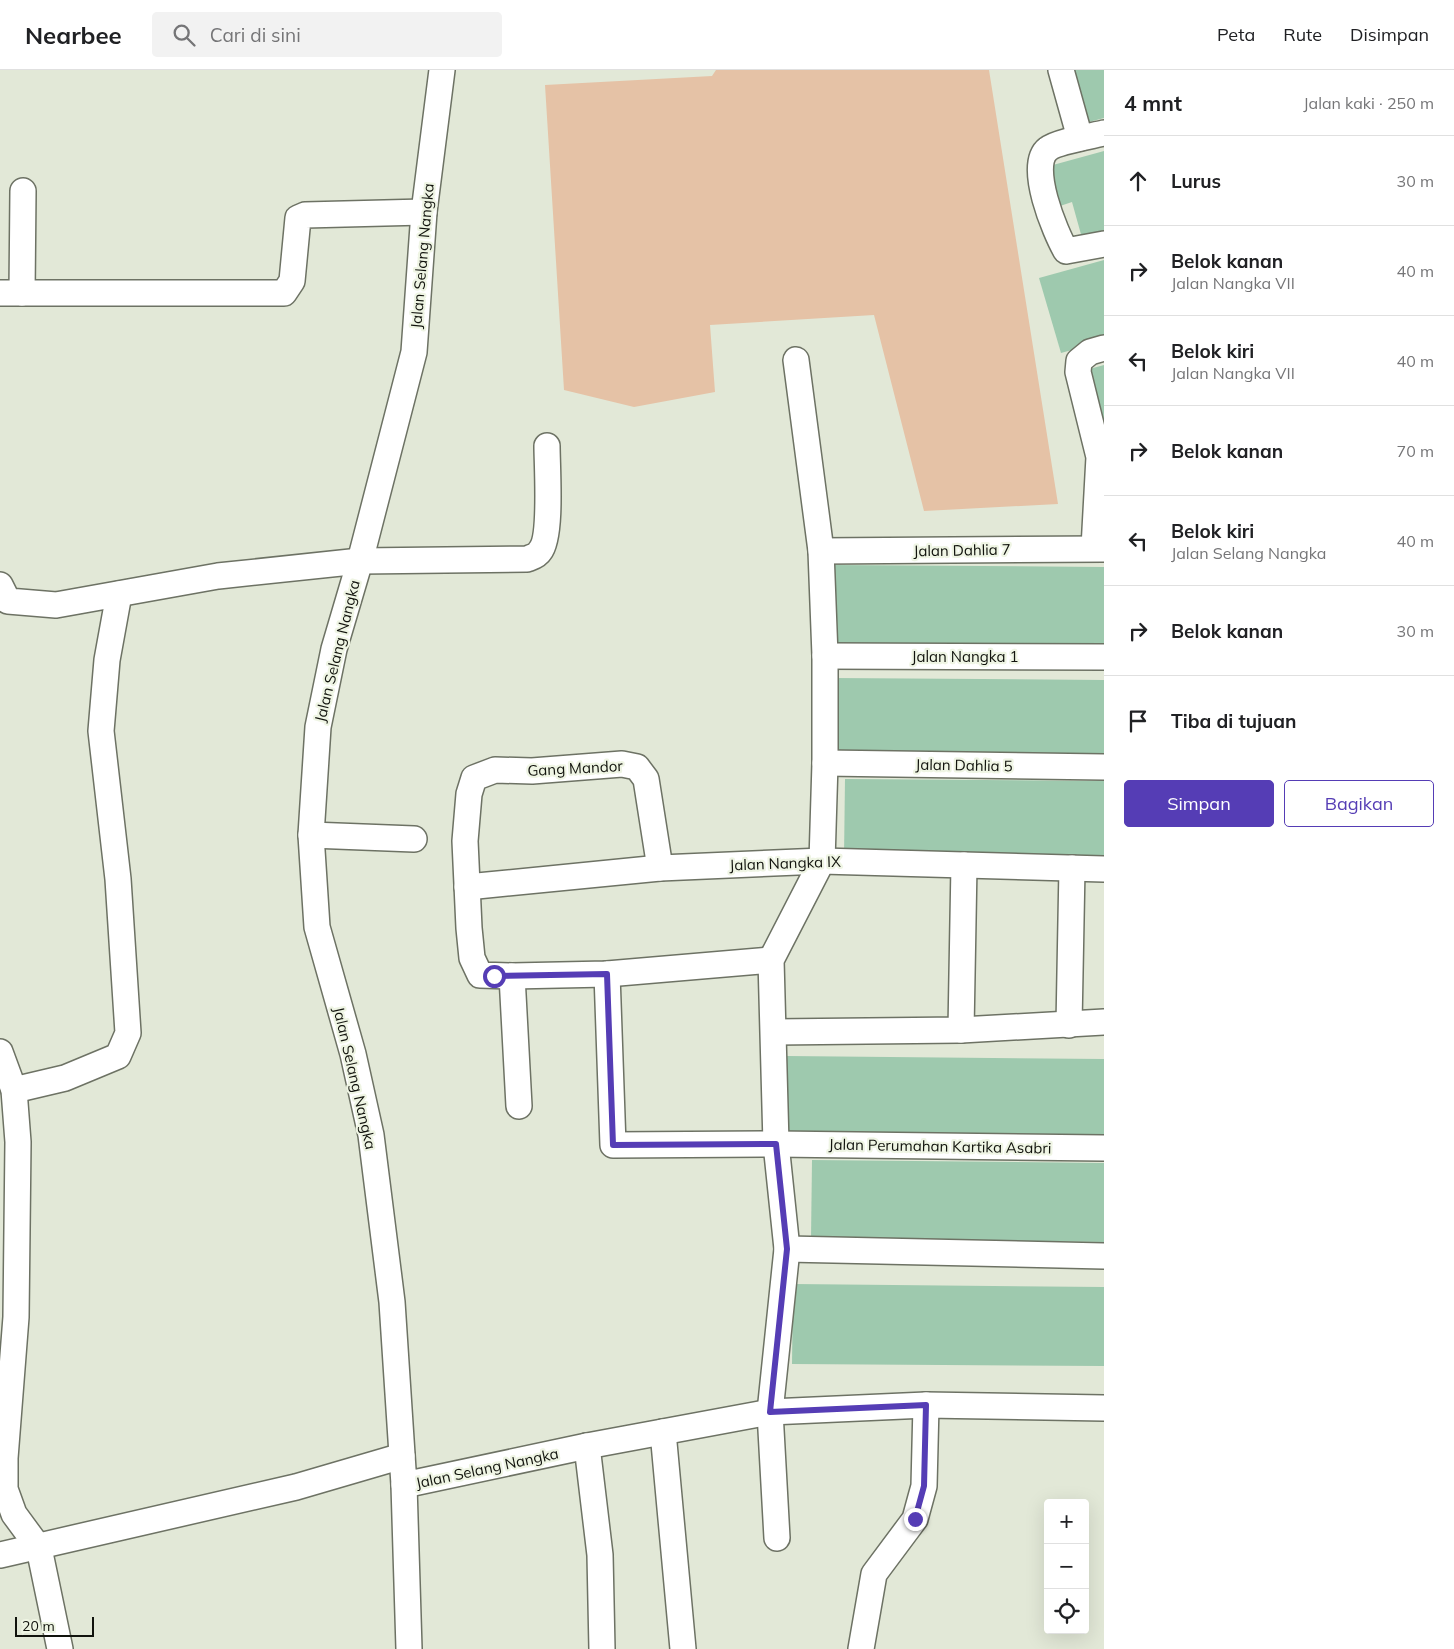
<!DOCTYPE html>
<html lang="id">
<meta charset="utf-8">
<style>
body{margin:0;font-family:Mulish,sans-serif;background:#f2f2f2;color:#202124}
.controls{position:absolute;right:15px;bottom:15px;display:grid;overflow:hidden;border-radius:5px;box-shadow:0 5px 20px #0002}
.controls button{width:45px;height:45px;display:grid;place-items:center;padding:0;border:0;border-bottom:1px solid #e0e0e0;background:#fff;color:#202124;font:25px sans-serif}
.scale{position:absolute;left:15px;bottom:12px;width:79px;box-sizing:border-box;padding-left:5px;border:2px solid #11130d;border-top:0;font-size:14px;line-height:18px;white-space:nowrap;color:#11130d;-webkit-text-stroke:4px #eff5e4;paint-order:stroke}
.stop{position:absolute;width:15px;height:15px;margin:-11px;border:4px solid #553db5;border-radius:50%;background:#fff}
.stop.end{background:#553db5;border-color:#fff;box-shadow:0 1px 5px #0008}
.list{margin:0;padding:0;list-style:none}
h2{display:flex;justify-content:space-between;align-items:center;height:65px;margin:0;padding:0 20px;font-size:21px}
h2 small{font-size:16px;font-weight:400;color:#757577}
.list li{display:grid;grid-template-columns:32px 1fr auto;gap:15px;align-items:center;box-sizing:border-box;height:90px;padding:0 20px;border-top:1px solid #e0e0e0}
.list b{display:block;font-size:19px;white-space:nowrap}
.list p{margin:0;font-size:16px;white-space:nowrap;color:#757577}
.list em{font-size:16px;font-style:normal;color:#757577}
.actions{display:flex;gap:10px;padding:15px 20px}
.actions a{flex:1;padding:11px 0;border:1px solid #553db5;border-radius:5px;text-align:center;font-size:18px;color:#553db5}
.actions .main{background:#553db5;color:#fff}
.icon{flex:none;width:28px;height:28px;fill:none;stroke:currentColor;stroke-width:2;stroke-linecap:round;stroke-linejoin:round}
.map{position:relative;flex:none;width:1104px;height:1579px;overflow:hidden}
header{display:flex;align-items:center;gap:30px;box-sizing:border-box;height:70px;padding:0 25px;background:#fff;border-bottom:1px solid #e0e0e0}
header strong{font-size:24px}
nav{display:flex;gap:28px;margin-inline-start:auto;font-size:18px}
.search{width:350px;height:45px;background:#f2f2f2;display:flex;align-items:center;gap:12px;box-sizing:border-box;padding:0 18px;border-radius:5px;color:#757577;font-size:19px}
main{display:flex}
aside{flex:1;background:#fff}
.map>svg:first-child{display:block}
</style>
<header>
<strong>Nearbee</strong>
<div class="search"><svg class="icon" aria-label="search" viewBox="0 0 24 24"><circle cx="10" cy="10" r="6"/><path d="M15 15l6 6"/></svg>Cari di sini</div>
<nav><a>Peta</a><a>Rute</a><a>Disimpan</a></nav>
</header>
<main>
<div class="map">
<svg width="1104" height="1579" viewBox="0 0 1104 1579">
<rect width="100%" height="100%" fill="#e2e8d7"/>
<!-- green -->
<path fill="#e5c2a6" d="M 716,0 L 989,0 L 1058,434 L 924,441 L 874,245 L 710,255 L 715,322 L 634,337 L 564,320 L 545,15 L 712,6 Z"/>
<!-- building -->
<g fill="#9ec9ae">
<path d="M 1070,0 L 1104,0 L 1104,48 L 1085,53 Z"/>
<path d="M 1104,81 L 1104,162 L 1082,168 L 1072,132 L 1054,138 L 1042,98 Z"/>
<path d="M 1104,190 L 1104,271 L 1061,283 L 1039,208 Z"/>
<path d="M 1104,295 L 1104,375 L 1082,301 Z"/>
<path d="M 834,495 L 1104,497 L 1104,576 L 832,574 Z"/>
<path d="M 833,608 L 1104,610 L 1104,689 L 832,687 Z"/>
<path d="M 845,709 L 1104,711 L 1104,790 L 844,787 Z"/>
<path d="M 787,986 L 1104,989 L 1104,1068 L 785,1065 Z"/>
<path d="M 812,1090 L 1104,1093 L 1104,1172 L 811,1169 Z"/>
<path d="M 793,1214 L 1104,1217 L 1104,1296 L 792,1294 Z"/>
</g>
<g fill="none" stroke-linecap="round" stroke-linejoin="round">
<defs>
<g id="minor">
<path d="M 442,0 L 424,142 L 414,282 L 360,491 L 334,579 L 318,657 L 311,765 L 317,857 L 353,984 L 371,1065 L 392,1232 L 404,1415 L 587,1376 L 770,1342 L 926,1335 L 1104,1338"/>
<path d="M 1061,0 L 1080,68"/>
<path d="M 1104,63 C 1092,66 1056,72 1048,79 C 1027,95 1055,162 1066,181 L 1104,174"/>
<path d="M 0,223 L 284,223 L 292,211 L 298,148 L 305,145 L 424,142"/>
<path d="M 22,223 L 23,121"/>
<path d="M 1094,478 L 1099,387 L 1078,302 L 1079,291 L 1090,282 L 1104,278"/>
<path d="M 821,481 L 1104,479"/>
<path d="M 0,515 L 8,531 L 56,535 L 218,506 L 360,491 L 527,489 C 532,487 537,486 540,481 C 552,467 547,397 547,376"/>
<path d="M 825,586 L 1104,587"/>
<path d="M 825,693 L 1104,697"/>
<path d="M 311,765 L 414,769"/>
<path d="M 660,798 L 646,709 L 637,697 L 622,694 L 532,701 L 495,700 L 474,708 L 469,724 L 465,771 L 469,858 L 472,888 L 480,905 L 512,906 L 607,904 L 771,890"/>
<path d="M 467,817 L 660,798 L 822,791 L 1104,799"/>
<path d="M 607,904 L 613,1075 L 776,1074 L 1104,1078"/>
<path d="M 512,906 L 519,1036"/>
<path d="M 1069,955 L 1072,798"/>
<path d="M 961,960 L 964,795"/>
<path d="M 774,962 L 961,960 L 1104,952"/>
<path d="M 0,982 L 14,1020 L 18,1072 L 16,1247 L 5,1388 L 5,1419 L 14,1444 L 39,1478 L 60,1579"/>
<path d="M 14,1020 L 65,1008 L 118,986 L 128,963 L 118,809 L 101,661 L 107,590 L 119,524"/>
<path d="M 787,1179 L 1104,1186"/>
<path d="M 663,1362 L 683,1579"/>
<path d="M 587,1376 L 600,1485 L 602,1579"/>
<path d="M 404,1415 L 409,1579"/>
<path d="M 777,1468 L 770,1342 L 787,1179 L 776,1074 L 771,890 L 822,791 L 825,693 L 825,586 L 821,481 L 796,290"/>
<path d="M 0,1485 L 296,1417 L 402,1386"/>
<path d="M 861,1579 L 874,1504 L 915,1449 L 924,1416 L 926,1335"/>
</g>
</defs>
<!-- minor casing -->
<use href="#minor" stroke="#6d7264" stroke-width="28"/>
<!-- minor -->
<use href="#minor" stroke="#fff" stroke-width="25"/>
</g>
<g fill="none" stroke-linecap="round" stroke-linejoin="round">
<!-- route -->
<path stroke="#553db5" stroke-width="6" d="M 494,906 L 607,904 L 613,1075 L 776,1074 L 787,1179 L 770,1342 L 926,1335 L 924,1416 L 915,1449"/>
</g>
<g text-anchor="middle" dominant-baseline="central" stroke-width="4.5" stroke-linejoin="round" paint-order="stroke">
<!-- street labels -->
<g font-size="15" fill="#11130d" stroke="#eff5e4">
<text transform="translate(422 186) rotate(-85)">Jalan Selang Nangka</text>
<text transform="translate(962 480) rotate(-1)">Jalan Dahlia 7</text>
<text transform="translate(337 581) rotate(-76)">Jalan Selang Nangka</text>
<text x="965" y="586">Jalan Nangka 1</text>
<text transform="translate(964 695) rotate(1)">Jalan Dahlia 5</text>
<text transform="translate(575 698) rotate(-3)">Gang Mandor</text>
<text transform="translate(785 793) rotate(-2)">Jalan Nangka IX</text>
<text transform="translate(355 1008) rotate(77)">Jalan Selang Nangka</text>
<text transform="translate(940 1076) rotate(1)">Jalan Perumahan Kartika Asabri</text>
<text transform="translate(487 1398) rotate(-12)">Jalan Selang Nangka</text>
</g>
</g>
</svg>
<div class="controls">
<button>+</button>
<button>−</button>
<button><svg class="icon" aria-label="locate" viewBox="0 0 24 24"><circle cx="12" cy="12" r="6"/><path d="M12 2v4M12 18v4M2 12h4M18 12h4"/></svg></button>
</div>
<div class="scale">20 m</div>
<div class="stop" style="left:494px;top:906px"></div>
<div class="stop end" style="left:915px;top:1449px"></div>
</div>
<aside>
<h2>4 mnt<small>Jalan kaki · 250 m</small></h2>
<ul class="list">
<li><svg class="icon" aria-label="ahead" viewBox="0 0 24 24"><path d="M12 20V5M6 11l6-6 6 6"/></svg><div><b>Lurus</b></div><em>30 m</em></li>
<li><svg class="icon" aria-label="right" viewBox="0 0 24 24"><path d="M7 20v-9h11M14 6l5 5-5 5"/></svg><div><b>Belok kanan</b><p>Jalan Nangka VII</p></div><em>40 m</em></li>
<li><svg class="icon" aria-label="left" viewBox="0 0 24 24"><path d="M17 20v-9H6M10 6l-5 5 5 5"/></svg><div><b>Belok kiri</b><p>Jalan Nangka VII</p></div><em>40 m</em></li>
<li><svg class="icon" aria-label="right" viewBox="0 0 24 24"><path d="M7 20v-9h11M14 6l5 5-5 5"/></svg><div><b>Belok kanan</b></div><em>70 m</em></li>
<li><svg class="icon" aria-label="left" viewBox="0 0 24 24"><path d="M17 20v-9H6M10 6l-5 5 5 5"/></svg><div><b>Belok kiri</b><p>Jalan Selang Nangka</p></div><em>40 m</em></li>
<li><svg class="icon" aria-label="right" viewBox="0 0 24 24"><path d="M7 20v-9h11M14 6l5 5-5 5"/></svg><div><b>Belok kanan</b></div><em>30 m</em></li>
<li><svg class="icon" aria-label="arrive" viewBox="0 0 24 24"><path d="M6 21V4h12l-3 4 3 4H6"/></svg><div><b>Tiba di tujuan</b></div></li>
</ul>
<div class="actions"><a class="main">Simpan</a><a>Bagikan</a></div>
</aside>
</main>
